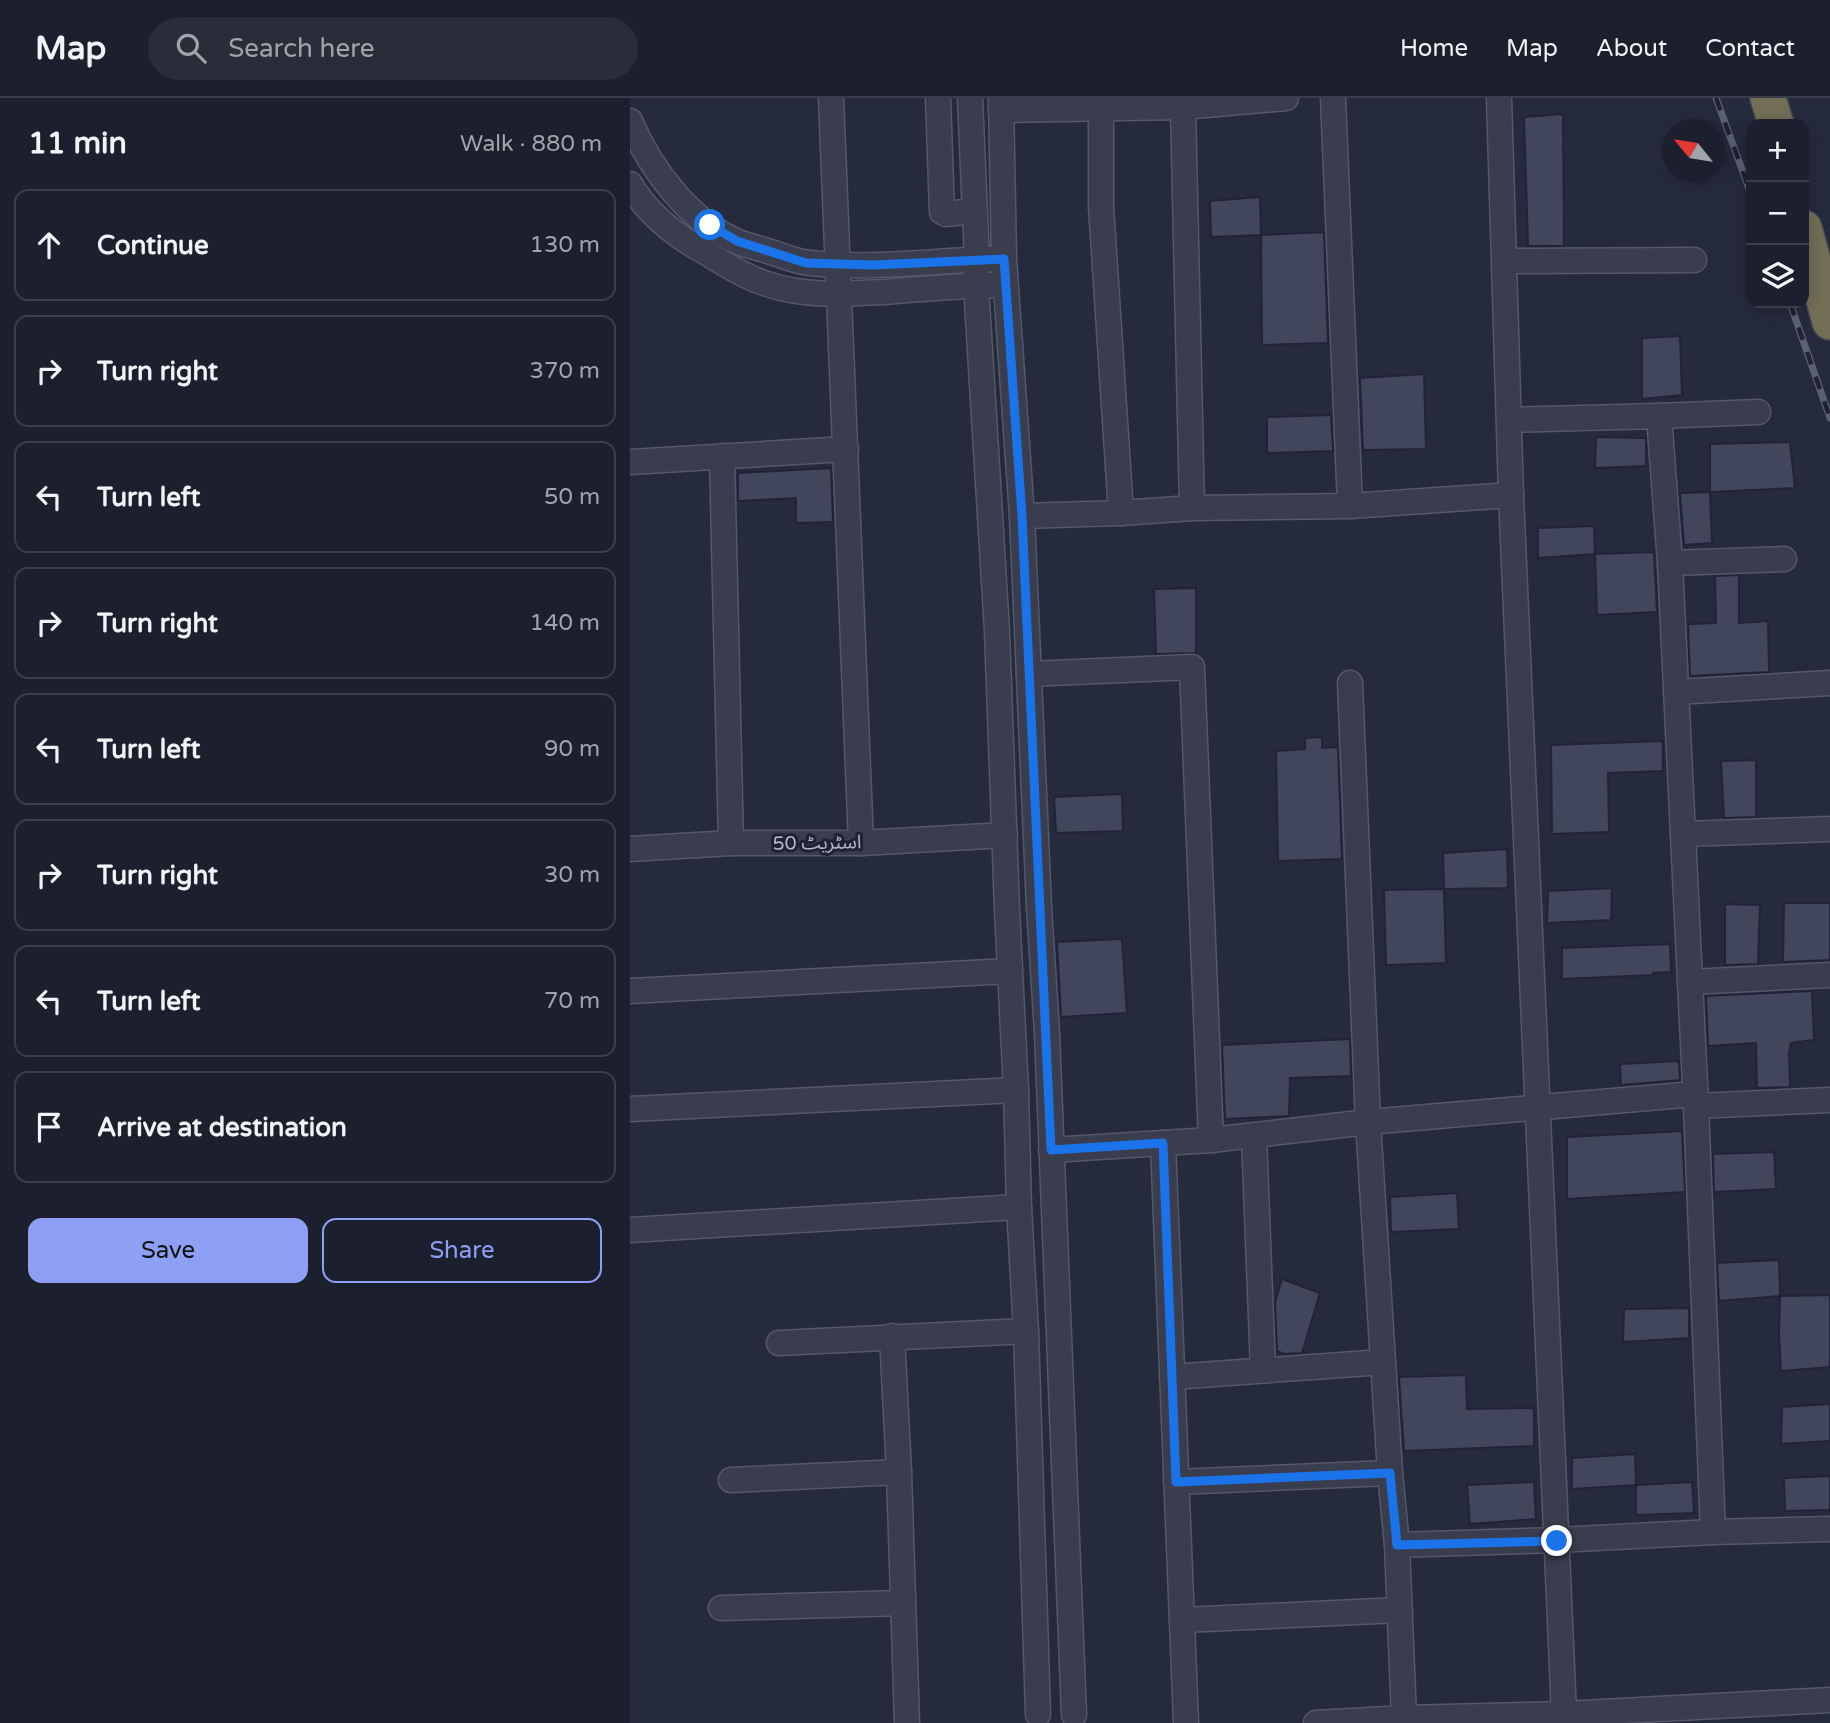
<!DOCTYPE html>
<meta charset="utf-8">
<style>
body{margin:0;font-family:"Varela Round","Noto Sans Arabic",sans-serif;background:#292d3a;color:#f1f3f6}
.controls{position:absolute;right:21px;top:21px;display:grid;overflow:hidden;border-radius:14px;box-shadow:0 4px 18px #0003}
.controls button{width:63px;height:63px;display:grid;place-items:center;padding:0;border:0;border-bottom:2px solid #3a3e4a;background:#1c202e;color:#f1f3f6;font:35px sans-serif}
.compass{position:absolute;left:1032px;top:21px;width:63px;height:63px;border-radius:50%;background:#1c202e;box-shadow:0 4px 18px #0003;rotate:300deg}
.stop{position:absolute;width:21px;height:21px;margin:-16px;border:5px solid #1a73e8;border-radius:50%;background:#fff}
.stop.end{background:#1a73e8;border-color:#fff;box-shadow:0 2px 7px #0008}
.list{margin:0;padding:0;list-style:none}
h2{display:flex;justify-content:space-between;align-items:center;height:91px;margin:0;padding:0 28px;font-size:30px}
h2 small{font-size:23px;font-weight:400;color:#a0a3aa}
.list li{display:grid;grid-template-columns:46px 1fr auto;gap:21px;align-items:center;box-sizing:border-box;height:112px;margin:0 14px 14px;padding:0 14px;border:2px solid #3a3e4a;border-radius:14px}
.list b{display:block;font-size:26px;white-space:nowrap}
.list em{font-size:23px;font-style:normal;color:#a0a3aa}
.actions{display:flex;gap:14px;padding:21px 28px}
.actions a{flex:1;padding:16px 0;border:2px solid #8da0f5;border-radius:14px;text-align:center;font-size:24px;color:#8da0f5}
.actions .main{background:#8da0f5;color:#111}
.icon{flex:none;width:38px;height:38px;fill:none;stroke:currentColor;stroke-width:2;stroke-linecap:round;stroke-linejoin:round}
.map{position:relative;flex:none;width:1200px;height:1625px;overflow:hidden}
header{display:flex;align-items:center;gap:42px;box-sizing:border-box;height:98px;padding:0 35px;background:#1c202e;border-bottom:2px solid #3a3e4a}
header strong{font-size:33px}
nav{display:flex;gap:38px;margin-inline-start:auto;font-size:24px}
.search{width:490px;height:63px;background:#292d3a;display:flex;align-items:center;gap:18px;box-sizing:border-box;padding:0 24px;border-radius:38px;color:#a0a3aa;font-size:26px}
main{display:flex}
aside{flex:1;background:#1c202e}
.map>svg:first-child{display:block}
</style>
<header>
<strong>Map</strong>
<div class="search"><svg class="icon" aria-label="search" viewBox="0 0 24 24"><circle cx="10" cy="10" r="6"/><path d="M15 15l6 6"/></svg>Search here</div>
<nav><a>Home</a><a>Map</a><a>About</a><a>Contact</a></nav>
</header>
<main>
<aside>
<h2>11 min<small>Walk · 880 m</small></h2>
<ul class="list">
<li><svg class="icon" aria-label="ahead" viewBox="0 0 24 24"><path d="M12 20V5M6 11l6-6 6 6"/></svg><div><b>Continue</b></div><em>130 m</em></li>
<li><svg class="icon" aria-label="right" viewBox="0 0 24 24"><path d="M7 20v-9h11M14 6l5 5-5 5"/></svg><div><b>Turn right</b></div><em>370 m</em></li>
<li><svg class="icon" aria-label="left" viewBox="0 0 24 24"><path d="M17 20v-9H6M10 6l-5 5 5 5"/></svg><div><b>Turn left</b></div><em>50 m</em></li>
<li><svg class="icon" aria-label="right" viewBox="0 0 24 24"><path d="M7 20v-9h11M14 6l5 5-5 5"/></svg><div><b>Turn right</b></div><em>140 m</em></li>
<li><svg class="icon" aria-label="left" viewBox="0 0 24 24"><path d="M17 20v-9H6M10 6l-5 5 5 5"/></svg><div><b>Turn left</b></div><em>90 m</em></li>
<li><svg class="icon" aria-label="right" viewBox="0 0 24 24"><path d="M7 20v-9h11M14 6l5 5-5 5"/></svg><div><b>Turn right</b></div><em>30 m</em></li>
<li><svg class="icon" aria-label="left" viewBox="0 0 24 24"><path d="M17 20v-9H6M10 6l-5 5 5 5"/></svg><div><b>Turn left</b></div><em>70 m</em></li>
<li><svg class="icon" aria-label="arrive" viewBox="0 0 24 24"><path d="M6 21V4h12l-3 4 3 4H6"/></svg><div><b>Arrive at destination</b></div></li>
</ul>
<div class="actions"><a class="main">Save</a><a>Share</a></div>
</aside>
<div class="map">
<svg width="1200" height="1625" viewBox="0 0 1200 1625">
<rect width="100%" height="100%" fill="#252a3d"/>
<!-- building -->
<g fill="#41465d" stroke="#202434" stroke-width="2">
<path d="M 933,16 L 934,148 L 898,148 L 894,19 Z"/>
<path d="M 630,99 L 631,137 L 581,139 L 580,103 Z"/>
<path d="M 694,134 L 698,245 L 632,247 L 631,137 Z"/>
<path d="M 1050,238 L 1052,297 L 1012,301 L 1012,240 Z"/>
<path d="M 794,276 L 796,351 L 733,352 L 730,280 Z"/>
<path d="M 701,317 L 703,353 L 637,355 L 637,319 Z"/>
<path d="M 966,339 L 1016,340 L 1016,368 L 965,370 Z"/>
<path d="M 1160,344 L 1165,390 L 1080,394 L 1080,346 Z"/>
<path d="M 201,370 L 203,424 L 166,425 L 166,400 L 108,403 L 108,375 Z"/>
<path d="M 1080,394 L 1082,445 L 1054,447 L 1050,395 Z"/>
<path d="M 964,428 L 965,456 L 908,460 L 908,430 Z"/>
<path d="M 1024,454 L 1027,514 L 967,517 L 965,456 Z"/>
<path d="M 1109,477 L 1109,525 L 1138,523 L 1139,574 L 1060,578 L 1058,526 L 1086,525 L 1085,478 Z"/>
<path d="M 566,490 L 566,555 L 526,556 L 524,491 Z"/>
<path d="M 692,639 L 692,650 L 708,649 L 712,761 L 648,763 L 646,653 L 675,651 L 675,640 Z"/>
<path d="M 1033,643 L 1033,673 L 978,675 L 979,734 L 922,736 L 921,647 Z"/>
<path d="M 1126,662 L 1126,719 L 1094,720 L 1091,663 Z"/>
<path d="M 492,696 L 493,733 L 426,735 L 424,699 Z"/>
<path d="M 877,751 L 878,790 L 814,791 L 813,755 Z"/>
<path d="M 982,790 L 981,822 L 917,825 L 918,793 Z"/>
<path d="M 814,791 L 816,865 L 756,867 L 754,792 Z"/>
<path d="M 1154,805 L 1200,805 L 1200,862 L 1153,864 Z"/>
<path d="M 1095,806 L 1130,807 L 1128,866 L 1095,867 Z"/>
<path d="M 492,841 L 497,915 L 431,919 L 427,844 Z"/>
<path d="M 1040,846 L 1041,874 L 1023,875 L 1023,877 L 932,881 L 932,850 Z"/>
<path d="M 1182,893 L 1184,942 L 1161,945 L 1159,955 L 1160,989 L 1127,990 L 1126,945 L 1078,948 L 1076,898 Z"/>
<path d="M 720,941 L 721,978 L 660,980 L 659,1018 L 595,1021 L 592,947 Z"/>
<path d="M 1049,963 L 1050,982 L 991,987 L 990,966 Z"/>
<path d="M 1052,1033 L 1055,1094 L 937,1101 L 937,1039 Z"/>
<path d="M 1144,1054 L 1146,1091 L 1084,1094 L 1083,1056 Z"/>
<path d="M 827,1095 L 829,1131 L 761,1134 L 760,1099 Z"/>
<path d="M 1149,1162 L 1150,1198 L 1089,1203 L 1087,1165 Z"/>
<path d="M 652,1181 L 690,1195 L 672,1255 L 654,1256 L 647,1253 L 645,1205 Z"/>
<path d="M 1200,1197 L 1200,1269 L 1151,1273 L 1149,1237 L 1150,1198 Z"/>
<path d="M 1059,1210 L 1059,1240 L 993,1244 L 994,1211 Z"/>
<path d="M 836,1277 L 837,1311 L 904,1310 L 904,1348 L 774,1353 L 769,1279 Z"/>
<path d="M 1200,1306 L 1200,1343 L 1151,1346 L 1152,1309 Z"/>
<path d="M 1005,1356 L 1006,1387 L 942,1391 L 942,1360 Z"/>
<path d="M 1200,1378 L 1200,1412 L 1155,1413 L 1154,1380 Z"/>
<path d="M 904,1384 L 906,1421 L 840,1426 L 837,1387 Z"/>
<path d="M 1062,1384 L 1064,1415 L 1006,1417 L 1006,1387 Z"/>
</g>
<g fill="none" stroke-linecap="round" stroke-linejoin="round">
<defs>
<g id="minor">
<path d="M 201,0 L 231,745"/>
<path d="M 308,0 L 312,114 L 316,116 L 344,113"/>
<path d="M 340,0 L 347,162 L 346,187 L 367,533 L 377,812 L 386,992 L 389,1109 L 396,1233 L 408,1616"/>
<path d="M 371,0 L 374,161 L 392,418 L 409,809 L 417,935 L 444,1617"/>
<path d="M 703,0 L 720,408"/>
<path d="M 869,0 L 881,397 L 934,1616"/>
<path d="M 553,9 L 562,410"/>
<path d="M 471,10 L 471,108 L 491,415"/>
<path d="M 371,12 L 553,9 L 656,0"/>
<path d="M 0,23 C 20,70 59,123 108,144 C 119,148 132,151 144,155 C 155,159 168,164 180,165 C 240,171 301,163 361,161"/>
<path d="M 0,86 C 17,115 46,138 75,154 C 95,166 115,179 137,186 C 175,199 215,196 254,194 C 290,191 326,188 362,187"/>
<path d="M 875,163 L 1064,162"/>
<path d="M 1029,318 L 1128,314"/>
<path d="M 879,322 L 1029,318 L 1040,465 L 1066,1008"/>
<path d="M 92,358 L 101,745"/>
<path d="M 0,364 L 216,351"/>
<path d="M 392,418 L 491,415 L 562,410 L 720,408 L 881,397"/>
<path d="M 1040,465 L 1154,461"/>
<path d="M 399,576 L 562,569 L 581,1042"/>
<path d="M 720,585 L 738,1024 L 760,1375 L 767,1447 L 774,1620"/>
<path d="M 1046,594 L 1200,585"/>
<path d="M 1053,736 L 1200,731"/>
<path d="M 0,751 L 101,745 L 231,745 L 375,737"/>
<path d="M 1060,884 L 1200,877"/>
<path d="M 0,893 L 379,873"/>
<path d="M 0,1011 L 386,992"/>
<path d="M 624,1038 L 633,1272"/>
<path d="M 533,1045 L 556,1625"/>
<path d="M 421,1052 L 581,1042 L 738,1024 L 1065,996"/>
<path d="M 0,1132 L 389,1109"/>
<path d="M 262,1238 L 269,1374 L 277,1625"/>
<path d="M 149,1245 L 396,1233"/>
<path d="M 542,1279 L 753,1264"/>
<path d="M 101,1382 L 269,1374"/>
<path d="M 546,1384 L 760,1375"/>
<path d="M 1083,1434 L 1200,1431"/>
<path d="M 767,1447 L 927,1442 L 1083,1434 L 1066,1008 L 1200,1002"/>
<path d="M 91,1510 L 273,1505"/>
<path d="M 552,1522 L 770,1512"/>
<path d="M 686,1625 L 774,1620 L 934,1616 L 1200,1602"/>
</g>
<g id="highway">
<path d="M 1138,0 L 1146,26"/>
<path d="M 1174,130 L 1200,224"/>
</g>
</defs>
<!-- minor casing -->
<use href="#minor" stroke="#545868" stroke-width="27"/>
<!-- highway casing -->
<use href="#highway" stroke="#414555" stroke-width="38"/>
<!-- minor -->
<use href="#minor" stroke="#393d4d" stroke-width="24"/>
<!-- highway -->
<use href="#highway" stroke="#736e56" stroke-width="35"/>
<defs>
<g id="rail">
<path d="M 1086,0 L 1121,96"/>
<path d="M 1160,205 L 1200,320"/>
</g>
</defs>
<!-- rail casing -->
<use href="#rail" stroke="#5b6074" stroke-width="7"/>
<!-- rail -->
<use href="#rail" stroke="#1e2232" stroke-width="4.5" stroke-dasharray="13" stroke-linecap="butt"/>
</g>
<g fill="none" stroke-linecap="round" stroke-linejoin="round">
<!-- route -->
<path stroke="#1a73e8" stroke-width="9" d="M 80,127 L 107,143 L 176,165 L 243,167 L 374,161 L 392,418 L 421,1052 L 533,1045 L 546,1384 L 760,1375 L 767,1447 L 927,1443"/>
</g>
<g text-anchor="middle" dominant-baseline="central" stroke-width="6" stroke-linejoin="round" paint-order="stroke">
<!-- street labels -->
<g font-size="19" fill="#b5b8c8" stroke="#1e2232">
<text transform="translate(187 745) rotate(-1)">اسٹریٹ 50</text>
</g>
</g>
</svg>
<div class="controls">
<button>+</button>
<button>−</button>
<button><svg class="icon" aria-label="layers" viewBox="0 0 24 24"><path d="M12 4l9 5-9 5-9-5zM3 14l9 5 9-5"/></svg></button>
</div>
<svg class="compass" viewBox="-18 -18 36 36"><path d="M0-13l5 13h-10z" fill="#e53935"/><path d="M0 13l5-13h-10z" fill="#a0a3aa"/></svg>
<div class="stop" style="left:80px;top:127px"></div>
<div class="stop end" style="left:927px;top:1443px"></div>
</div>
</main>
